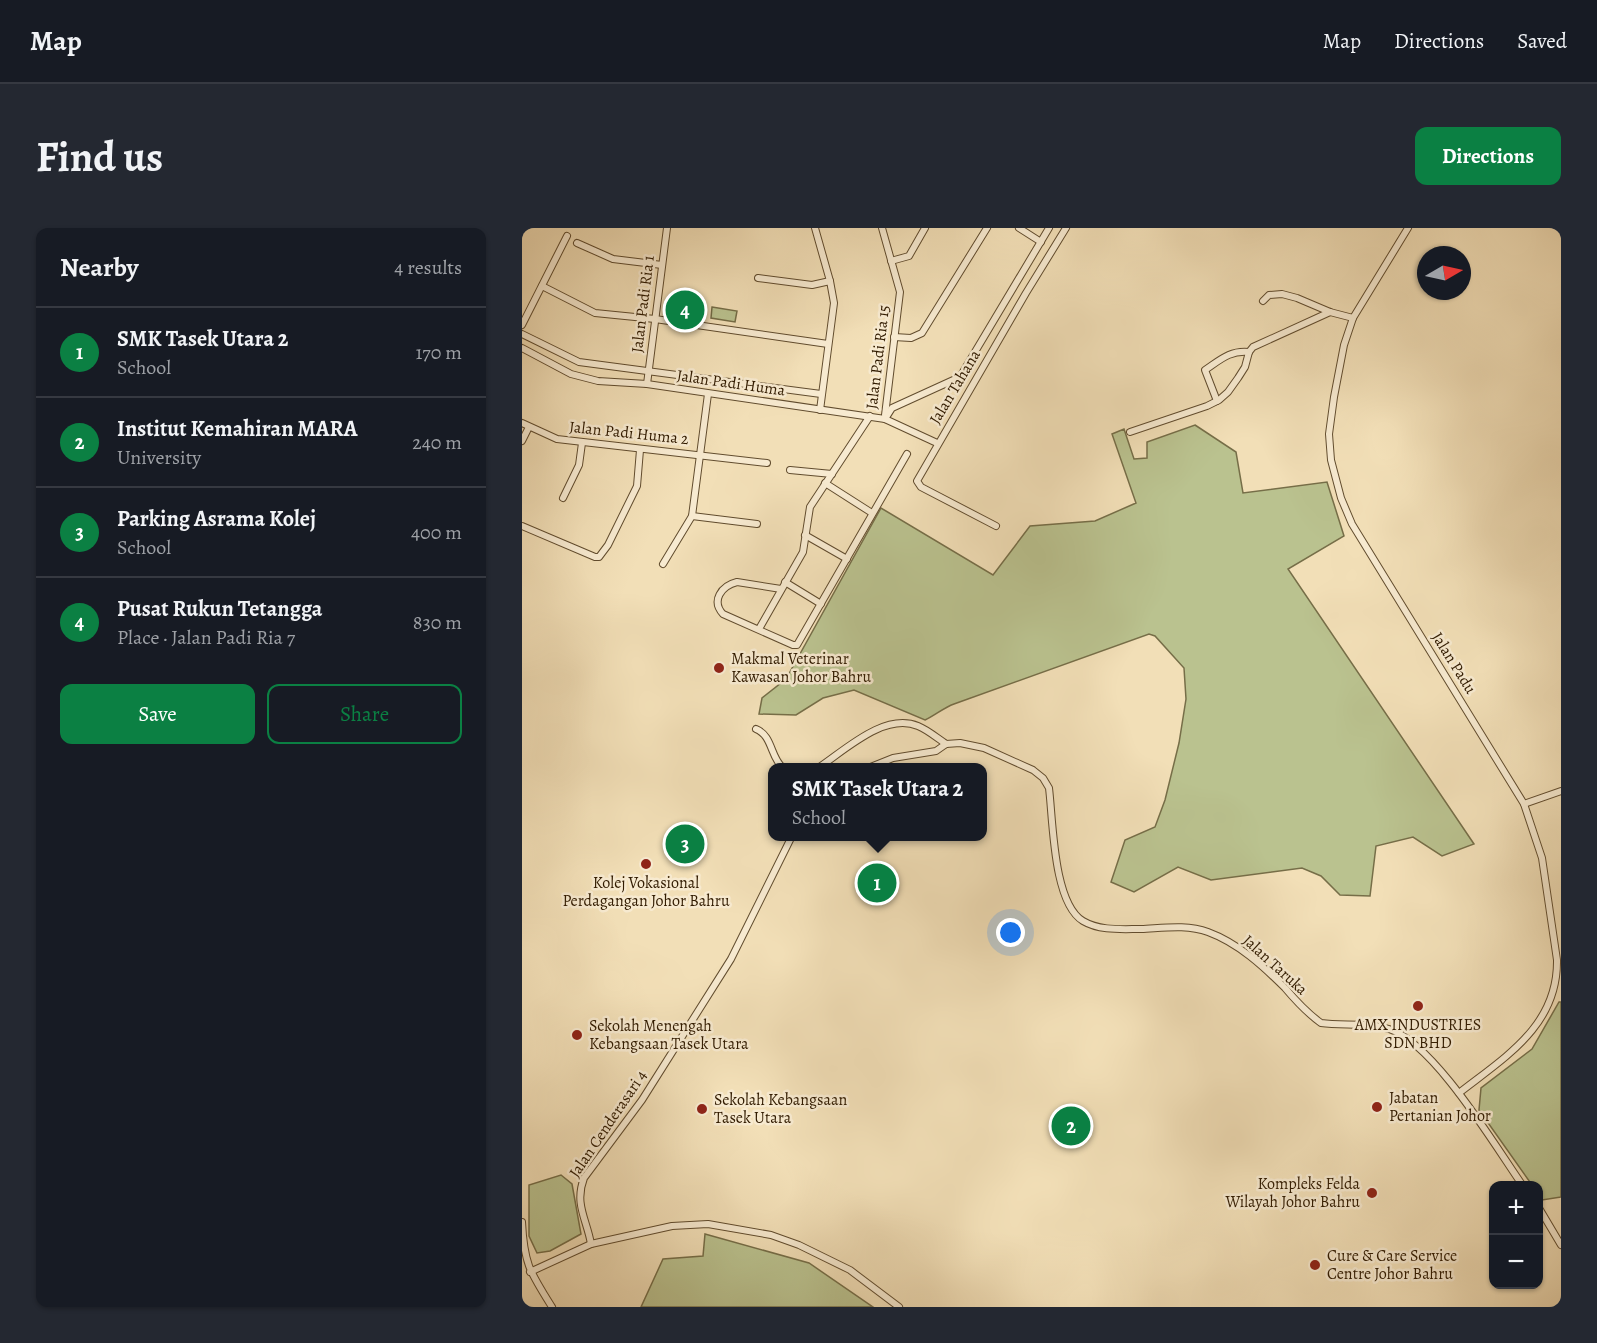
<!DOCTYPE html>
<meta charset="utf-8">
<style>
body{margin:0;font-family:Alegreya,serif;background:#242831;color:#f1f3f6}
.controls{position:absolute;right:18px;bottom:18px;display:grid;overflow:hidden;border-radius:12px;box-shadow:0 2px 4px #0004}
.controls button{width:54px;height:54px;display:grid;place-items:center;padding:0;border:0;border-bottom:2px solid #363941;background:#171b24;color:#f1f3f6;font:30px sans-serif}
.compass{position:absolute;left:895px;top:18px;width:54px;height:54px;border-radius:50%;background:#171b24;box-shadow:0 2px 4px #0004;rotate:81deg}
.you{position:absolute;left:489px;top:705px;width:21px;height:21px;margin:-15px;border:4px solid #fff;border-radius:50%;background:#1a73e8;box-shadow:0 0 0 9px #1a73e833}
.badge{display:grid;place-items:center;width:39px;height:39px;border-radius:50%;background:#0b8043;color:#fff;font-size:20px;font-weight:700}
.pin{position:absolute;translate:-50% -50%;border:3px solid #fff;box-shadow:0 2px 6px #0006}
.popup{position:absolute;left:246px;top:535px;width:219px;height:78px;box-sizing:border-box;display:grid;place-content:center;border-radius:12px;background:#171b24;filter:drop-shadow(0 2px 4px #0005);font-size:20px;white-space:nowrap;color:#9ea1a6}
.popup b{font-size:22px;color:#f1f3f6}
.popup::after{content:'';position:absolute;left:50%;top:100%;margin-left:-12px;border:12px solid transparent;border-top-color:#171b24}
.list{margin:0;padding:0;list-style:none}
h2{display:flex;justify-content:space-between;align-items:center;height:78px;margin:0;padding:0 24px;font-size:26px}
h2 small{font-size:20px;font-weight:400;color:#9ea1a6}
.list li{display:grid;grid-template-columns:39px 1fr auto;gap:18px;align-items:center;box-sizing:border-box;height:90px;padding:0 24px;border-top:2px solid #363941}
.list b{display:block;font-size:22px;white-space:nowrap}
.list p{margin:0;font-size:20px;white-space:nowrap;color:#9ea1a6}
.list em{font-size:20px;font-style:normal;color:#9ea1a6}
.actions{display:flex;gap:12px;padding:18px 24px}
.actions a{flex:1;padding:14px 0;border:2px solid #0b8043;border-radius:12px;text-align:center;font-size:21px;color:#0b8043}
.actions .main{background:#0b8043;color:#fff}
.map{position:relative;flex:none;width:1039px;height:1079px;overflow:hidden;border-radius:12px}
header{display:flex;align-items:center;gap:36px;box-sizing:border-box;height:84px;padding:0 30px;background:#171b24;border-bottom:2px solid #363941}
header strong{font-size:28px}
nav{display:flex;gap:33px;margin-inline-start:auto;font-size:21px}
.intro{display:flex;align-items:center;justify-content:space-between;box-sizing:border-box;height:144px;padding:0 36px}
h1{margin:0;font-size:42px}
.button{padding:15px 27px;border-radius:12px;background:#0b8043;color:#fff;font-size:21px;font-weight:700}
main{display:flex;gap:36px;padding:0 36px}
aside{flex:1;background:#171b24;border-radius:12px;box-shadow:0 2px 4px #0004}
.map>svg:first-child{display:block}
</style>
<header>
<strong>Map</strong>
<nav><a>Map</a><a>Directions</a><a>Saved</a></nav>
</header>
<div class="intro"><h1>Find us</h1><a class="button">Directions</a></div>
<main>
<aside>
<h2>Nearby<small>4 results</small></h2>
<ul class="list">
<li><span class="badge">1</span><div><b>SMK Tasek Utara 2</b><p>School</p></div><em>170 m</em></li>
<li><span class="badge">2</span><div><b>Institut Kemahiran MARA</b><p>University</p></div><em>240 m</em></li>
<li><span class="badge">3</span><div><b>Parking Asrama Kolej</b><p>School</p></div><em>400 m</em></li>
<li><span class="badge">4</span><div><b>Pusat Rukun Tetangga</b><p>Place · Jalan Padi Ria 7</p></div><em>830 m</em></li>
</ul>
<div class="actions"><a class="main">Save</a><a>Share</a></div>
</aside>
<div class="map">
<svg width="1039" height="1079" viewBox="0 0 1039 1079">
<rect width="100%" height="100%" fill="#f2dfb7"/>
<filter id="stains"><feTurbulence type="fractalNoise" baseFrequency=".00333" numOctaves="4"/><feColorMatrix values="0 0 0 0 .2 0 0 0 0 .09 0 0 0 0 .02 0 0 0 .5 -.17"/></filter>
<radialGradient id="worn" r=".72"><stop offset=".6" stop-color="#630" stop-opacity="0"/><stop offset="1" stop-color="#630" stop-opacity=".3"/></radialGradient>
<!-- green -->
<g fill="#bac28f" stroke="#766e48" stroke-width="1.5">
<path d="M 190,79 L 215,83 L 213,94 L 189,90 Z"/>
<path d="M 673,197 L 714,224 L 721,265 L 805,254 L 822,308 L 766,341 L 952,616 L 920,628 L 891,609 L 854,618 L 848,668 L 818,667 L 799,648 L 780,640 L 689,652 L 656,639 L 612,664 L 589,654 L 603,612 L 633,599 L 643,572 L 657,515 L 664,471 L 662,440 L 633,408 L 627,406 L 432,476 C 421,480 414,487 403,492 L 332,462 L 301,470 L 274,487 L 237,486 L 240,470 L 264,451 L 359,280 L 471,347 L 508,298 L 573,293 L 614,275 L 590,206 L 602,201 L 612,231 L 625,230 L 625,214 Z"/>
<path d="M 1037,774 L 1039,774 L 1039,969 L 1020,972 L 1017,967 L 1017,958 L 1010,957 L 957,882 L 959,860 L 1010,821 Z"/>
<path d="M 39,947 L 50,956 L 59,1006 L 28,1023 L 15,1025 L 7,1008 L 7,957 Z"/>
<path d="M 183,1006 L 287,1035 L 351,1079 L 119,1079 L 141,1031 L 181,1028 Z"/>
</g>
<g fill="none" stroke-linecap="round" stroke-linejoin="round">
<defs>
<g id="minor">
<path d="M 293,0 L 308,53 L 312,75 L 298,182"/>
<path d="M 360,0 L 378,64 L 363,187"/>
<path d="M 497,0 L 519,14"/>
<path d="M 886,0 L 831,90 L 822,117 L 812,169 L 807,206 L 809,232 L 819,270 L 830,296 L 1002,576 L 1020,630 L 1035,732 C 1036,798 983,829 937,865"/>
<path d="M 55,15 L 91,31 L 140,37"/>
<path d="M 369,33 L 387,28 L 403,0"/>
<path d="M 236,50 L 290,57 L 308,53"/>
<path d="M 20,58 L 73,85 L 133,91 L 306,116"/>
<path d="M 741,73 L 747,67 L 760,66 L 775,70 L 808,84 L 831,90"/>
<path d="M 0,97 L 45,8"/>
<path d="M 0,106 L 57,134 L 299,166"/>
<path d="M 372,109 L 389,110 L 400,105 L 465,0"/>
<path d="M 0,120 L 49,146 L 76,153 L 125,156 L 363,191 L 415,215"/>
<path d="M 125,156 L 145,0"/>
<path d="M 695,173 L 683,142 C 698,132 708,122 727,124"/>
<path d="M 363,191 L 370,180 L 438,149 L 527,0"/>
<path d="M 0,195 L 35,211 L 245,235"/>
<path d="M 608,204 L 685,178 L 697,172 L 706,164 L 716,150 L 723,139 L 727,124 L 731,119 L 808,84"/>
<path d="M 0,213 L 7,199"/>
<path d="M 268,242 L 310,246"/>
<path d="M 303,255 L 350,285"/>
<path d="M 41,270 L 57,237 L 60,215"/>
<path d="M 170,288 L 235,296"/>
<path d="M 0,298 L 73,329 L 77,329 L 86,317 L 115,258 L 118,222"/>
<path d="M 474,298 L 399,259 L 395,253 L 504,65 L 544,0"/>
<path d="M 283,307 L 325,331"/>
<path d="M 141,336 L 170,288 L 186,166"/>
<path d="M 263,354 L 299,376"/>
<path d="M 259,361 L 215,354 C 199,358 189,373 201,386 L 271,417 L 275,417 L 385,226"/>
<path d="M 237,401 L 281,324 L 288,279 L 348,188"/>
<path d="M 234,501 C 251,508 248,529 261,540"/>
<path d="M 424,516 L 438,515 L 462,520 L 511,542 L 521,550 L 527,560 C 531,592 531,675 561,693 C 578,703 599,701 619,701 C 641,700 665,696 686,704 C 716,715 741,738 763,760 C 774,773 785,785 799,795 C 821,798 845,794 867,801 C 912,815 973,918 1001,958"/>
<path d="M 296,540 C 322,523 362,484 396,498 C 406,502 415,510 424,516"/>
<path d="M 346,540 L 371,530 L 414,523 L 424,516"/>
<path d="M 1002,576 L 1039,563"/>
<path d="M 1017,980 L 1039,1017"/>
<path d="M 0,994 C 2,1036 8,1044 30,1079"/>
<path d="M 69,1016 C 65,992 52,976 62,950 L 120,872 L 209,731 L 270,608"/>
<path d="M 8,1044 L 69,1016 L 150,998 L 186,996 L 249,1007 L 277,1017 L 328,1042 L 377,1079"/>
</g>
</defs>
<!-- minor casing -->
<use href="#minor" stroke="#614c2e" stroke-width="8"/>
<!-- minor -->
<use href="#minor" stroke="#f7ead0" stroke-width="6"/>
</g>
<!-- markers -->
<g fill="#8f2418" stroke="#f7ead0" stroke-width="2">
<circle cx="197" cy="440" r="6"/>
<circle cx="124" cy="636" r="6"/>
<circle cx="896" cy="778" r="6"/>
<circle cx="55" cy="807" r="6"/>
<circle cx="855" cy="879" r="6"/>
<circle cx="180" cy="881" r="6"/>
<circle cx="850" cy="965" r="6"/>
<circle cx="793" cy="1037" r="6"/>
</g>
<g text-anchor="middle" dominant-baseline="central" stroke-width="5" stroke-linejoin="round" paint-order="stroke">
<!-- street labels -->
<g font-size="16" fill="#311b00" stroke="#f7ead0">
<text transform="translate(121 76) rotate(-83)">Jalan Padi Ria 1</text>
<text transform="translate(356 129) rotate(-83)">Jalan Padi Ria 15</text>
<text transform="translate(209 155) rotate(8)">Jalan Padi Huma</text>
<text transform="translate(433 159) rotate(-59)">Jalan Tahana</text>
<text transform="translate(107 205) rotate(6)">Jalan Padi Huma 2</text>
<text transform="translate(932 435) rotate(58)">Jalan Padu</text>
<text transform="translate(753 737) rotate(42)">Jalan Taruka</text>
<text transform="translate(86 896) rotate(-56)">Jalan Cenderasari 4</text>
</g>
<!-- poi labels -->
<g font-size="16" fill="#311b00" stroke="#f7ead0" text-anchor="start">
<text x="209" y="431">Makmal Veterinar<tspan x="209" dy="18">Kawasan Johor Bahru</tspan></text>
<text x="124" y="655" text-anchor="middle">Kolej Vokasional<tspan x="124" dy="18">Perdagangan Johor Bahru</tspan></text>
<text x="896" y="797" text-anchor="middle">AMX INDUSTRIES<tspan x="896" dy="18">SDN BHD</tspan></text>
<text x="67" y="798">Sekolah Menengah<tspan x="67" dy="18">Kebangsaan Tasek Utara</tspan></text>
<text x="867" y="870">Jabatan<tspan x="867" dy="18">Pertanian Johor</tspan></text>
<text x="192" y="872">Sekolah Kebangsaan<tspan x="192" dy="18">Tasek Utara</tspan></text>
<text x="838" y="956" text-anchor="end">Kompleks Felda<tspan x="838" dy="18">Wilayah Johor Bahru</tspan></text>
<text x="805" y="1028">Cure &amp; Care Service<tspan x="805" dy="18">Centre Johor Bahru</tspan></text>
</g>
</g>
<rect width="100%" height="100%" filter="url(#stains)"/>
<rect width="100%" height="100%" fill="url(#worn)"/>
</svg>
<div class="controls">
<button>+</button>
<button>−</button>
</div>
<svg class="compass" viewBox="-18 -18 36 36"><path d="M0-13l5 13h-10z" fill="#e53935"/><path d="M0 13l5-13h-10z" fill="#9ea1a6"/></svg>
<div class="you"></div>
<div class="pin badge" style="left:355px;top:655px">1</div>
<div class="popup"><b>SMK Tasek Utara 2</b>School</div>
<div class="pin badge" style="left:549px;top:898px">2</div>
<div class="pin badge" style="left:163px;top:616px">3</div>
<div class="pin badge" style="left:163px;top:82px">4</div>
</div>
</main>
